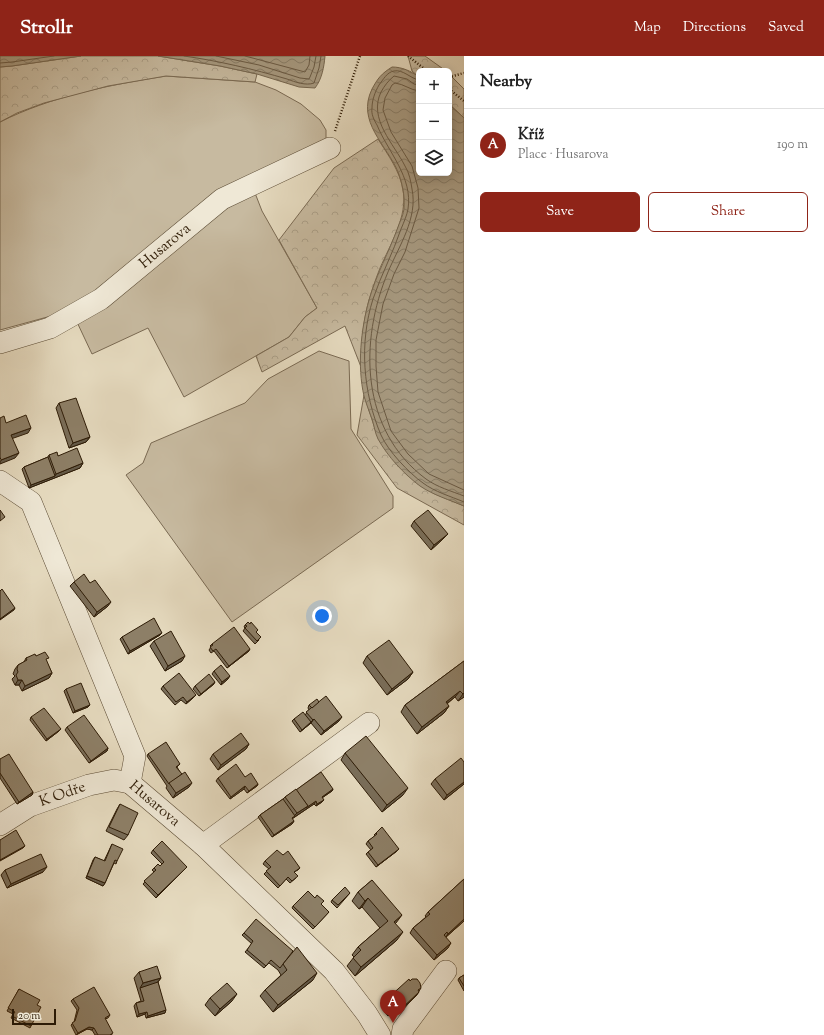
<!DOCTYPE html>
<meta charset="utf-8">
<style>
body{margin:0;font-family:"Sorts Mill Goudy",serif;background:#f2f2f2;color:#222}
.controls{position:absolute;right:12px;top:12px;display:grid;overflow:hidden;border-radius:6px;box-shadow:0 2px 10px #0003}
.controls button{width:36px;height:36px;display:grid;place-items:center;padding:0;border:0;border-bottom:1px solid #e0e0e0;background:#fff;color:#222;font:20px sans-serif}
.scale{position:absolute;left:12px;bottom:10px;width:44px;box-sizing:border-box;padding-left:4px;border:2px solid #2d1b06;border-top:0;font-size:11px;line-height:14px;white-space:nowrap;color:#2d1b06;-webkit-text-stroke:3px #efe8d6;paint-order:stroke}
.you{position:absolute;left:322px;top:560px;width:14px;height:14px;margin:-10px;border:3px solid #fff;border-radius:50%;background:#1a73e8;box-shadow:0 0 0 6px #1a73e833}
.badge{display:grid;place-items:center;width:26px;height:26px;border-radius:50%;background:#8f2418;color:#fff;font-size:13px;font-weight:700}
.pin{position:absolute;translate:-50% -33px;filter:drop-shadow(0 1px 2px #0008)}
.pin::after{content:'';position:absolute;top:21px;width:14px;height:12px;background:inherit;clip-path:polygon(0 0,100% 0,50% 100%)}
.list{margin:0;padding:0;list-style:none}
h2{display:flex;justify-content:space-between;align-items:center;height:52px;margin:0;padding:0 16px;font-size:17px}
h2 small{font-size:13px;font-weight:400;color:#767676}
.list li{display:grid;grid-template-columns:26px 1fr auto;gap:12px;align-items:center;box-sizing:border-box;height:72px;padding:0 16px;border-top:1px solid #e0e0e0}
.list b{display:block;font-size:15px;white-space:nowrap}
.list p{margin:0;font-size:13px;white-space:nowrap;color:#767676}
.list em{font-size:13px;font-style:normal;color:#767676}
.actions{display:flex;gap:8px;padding:12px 16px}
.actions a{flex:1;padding:9px 0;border:1px solid #8f2418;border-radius:6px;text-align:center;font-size:14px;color:#8f2418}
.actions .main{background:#8f2418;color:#fff}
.icon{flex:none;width:22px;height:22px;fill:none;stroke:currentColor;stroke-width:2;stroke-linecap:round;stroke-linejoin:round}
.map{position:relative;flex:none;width:464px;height:979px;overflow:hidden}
header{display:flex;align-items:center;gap:24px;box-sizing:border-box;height:56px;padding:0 20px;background:#8f2418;color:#fff}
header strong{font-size:19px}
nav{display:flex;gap:22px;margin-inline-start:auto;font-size:14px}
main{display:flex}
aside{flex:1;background:#fff}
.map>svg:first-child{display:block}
</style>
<header>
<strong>Strollr</strong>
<nav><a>Map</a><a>Directions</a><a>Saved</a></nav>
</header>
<main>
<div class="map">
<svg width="464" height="979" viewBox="0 0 464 979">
<defs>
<pattern id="forest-crowns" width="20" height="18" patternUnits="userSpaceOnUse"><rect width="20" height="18" fill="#c7baa0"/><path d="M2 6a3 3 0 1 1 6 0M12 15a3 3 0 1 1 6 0" fill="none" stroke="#ab9f88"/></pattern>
<pattern id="water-waves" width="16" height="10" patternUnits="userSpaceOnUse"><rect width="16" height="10" fill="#a79a81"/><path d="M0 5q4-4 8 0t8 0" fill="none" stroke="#887d68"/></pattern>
</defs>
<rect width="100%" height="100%" fill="#e6dbc0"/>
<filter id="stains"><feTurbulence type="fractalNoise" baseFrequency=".005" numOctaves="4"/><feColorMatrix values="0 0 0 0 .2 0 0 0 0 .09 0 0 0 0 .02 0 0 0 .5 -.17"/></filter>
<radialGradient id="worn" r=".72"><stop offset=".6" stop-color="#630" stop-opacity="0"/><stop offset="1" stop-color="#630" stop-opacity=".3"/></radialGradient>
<!-- green -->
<g fill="#c7baa0" stroke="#7a6a53">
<path d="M 166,20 L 255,26 L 276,34 L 301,48 L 320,64 L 326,74 L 326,84 L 290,110 L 78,248 L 51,260 L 0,274 L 0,66 C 52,40 109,29 166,20 Z"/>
<path d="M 255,137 L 262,155 L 317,252 L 305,261 L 289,281 L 184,341 L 148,272 L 92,298 L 76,264 L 197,168 Z"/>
<path d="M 319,295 L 349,305 L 351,373 L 393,440 L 393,452 L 232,566 L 126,419 L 143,407 L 151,387 L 245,347 L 268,323 Z"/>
</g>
<!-- forest -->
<g fill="url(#forest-crowns)" stroke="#7a6a53">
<path d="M 81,0 L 158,0 L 220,10 L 257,18 L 255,26 L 166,20 L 108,30 L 44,47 L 17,57 L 0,66 L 0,11 L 12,10 Z"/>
<path d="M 408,0 L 425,0 L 446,15 L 419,15 L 419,21 L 412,15 Z"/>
<path d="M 449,18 L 464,33 L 464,62 L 449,48 Z"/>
<path d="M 378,83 C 388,99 400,115 403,134 C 408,160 390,189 380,212 C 376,222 372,234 369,244 C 363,266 361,288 361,311 L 345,270 L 262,316 L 256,300 L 289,281 L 305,261 L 317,252 L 279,184 L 334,112 Z"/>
<path d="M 364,339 L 378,382 L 397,408 L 421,430 L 435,438 L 464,450 L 464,469 L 397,432 L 357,379 Z"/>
</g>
<!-- water -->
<g fill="url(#water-waves)" stroke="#766750">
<path d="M 0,0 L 81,0 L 12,10 L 0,11 Z"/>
<path d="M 158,0 L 325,0 C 324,11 322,23 315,32 L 299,31 L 257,18 L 220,10 Z"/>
<path d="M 392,11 C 402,11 411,15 419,21 L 419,117 L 449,117 L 449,48 L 464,62 L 464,450 C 450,444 433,439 420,430 C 404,418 388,401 378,383 C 375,377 374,369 372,363 C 369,355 366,347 364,340 C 357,310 361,273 369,244 C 376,219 389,196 398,171 C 400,165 404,158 404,151 C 405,140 402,126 398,116 C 387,89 356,66 372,33 C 378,22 381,18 392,11 Z"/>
</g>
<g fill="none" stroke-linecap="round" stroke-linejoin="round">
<!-- shore -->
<g stroke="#6a5a44" stroke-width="1">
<path d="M 184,0 C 219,5 253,13 287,23 C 295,26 306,30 314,27 L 319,12 L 321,0"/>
<path d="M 216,0 L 259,9 L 300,22 L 309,23 L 310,21 L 314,11 L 316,0"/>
<path d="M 245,0 L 305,16 L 309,9 L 310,0"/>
<path d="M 0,7 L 12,6 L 54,0"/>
<path d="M 419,24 C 411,23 403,13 394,15 C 387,16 383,24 379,29 C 375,36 372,44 372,52 C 371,58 374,64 377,69 C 388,96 413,121 408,153 C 407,159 404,166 401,173 C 393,197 381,219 373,243 C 359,287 363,337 381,379 C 388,395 409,417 423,427 C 435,436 450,440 464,446"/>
<path d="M 419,29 L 414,28 L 407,23 L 394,20 C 388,25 385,29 381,36 C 368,63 394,88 405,110 C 409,116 411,126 412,133 C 418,162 399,190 388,216 C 359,285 360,374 426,423 C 437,431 451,435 464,440"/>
<path d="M 419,35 C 410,34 404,28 395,27 L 392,29 L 385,42 L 383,54 L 391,76 L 412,110 L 418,132 L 419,152 L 405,196 L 394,218 L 383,248 L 376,284 L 376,310 L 378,336 L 391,375 L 408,398 L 429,418 L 464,434"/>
</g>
<defs>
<g id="minor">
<path id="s1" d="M 0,287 L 50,272 L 101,243 L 222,143 L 330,92"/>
<path d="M 0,425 L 31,446 L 135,700 L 130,727"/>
<path id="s2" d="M 130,727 L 203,789 L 334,915 L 367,958 L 380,979"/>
<path id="s3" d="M 0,769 L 30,750 L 89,729 L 114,724 L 130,727"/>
<path d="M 203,789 L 369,667"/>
<path d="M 402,979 L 403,973 L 446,915"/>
</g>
</defs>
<!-- minor casing -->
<use href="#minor" stroke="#5b4b34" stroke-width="22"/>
<!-- path -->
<g stroke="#2d1b06" stroke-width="2.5" stroke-dasharray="1 2" stroke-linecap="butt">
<path d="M 408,0 L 427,15"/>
<path d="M 449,21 L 464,17"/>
<path d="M 449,33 L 464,45"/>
<path d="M 335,75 L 360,0"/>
</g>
<!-- minor -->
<use href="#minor" stroke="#efe8d6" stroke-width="21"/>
</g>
<!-- wall -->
<g fill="#796d59" stroke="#2d1b06">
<path d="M 59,347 L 90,381 L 86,386 L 69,392 L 56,352 Z"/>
<path d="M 49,399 L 58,400 L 83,407 L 80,412 L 29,432 L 22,413 L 24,411 L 48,401 Z"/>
<path d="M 414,465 L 444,482 L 431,494 L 411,470 Z"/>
<path d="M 74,526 L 108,550 L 94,561 L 70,530 Z"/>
<path d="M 245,569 L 256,577 L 259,584 L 255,588 L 243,575 L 245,572 L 244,571 Z"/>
<path d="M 162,577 L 160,579 L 128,598 L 120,583 L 122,581 Z"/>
<path d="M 154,585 L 182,605 L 165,615 L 150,590 Z"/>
<path d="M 212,588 L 249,595 L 227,612 L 214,595 L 211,597 L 209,594 L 211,591 L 210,590 Z"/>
<path d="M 36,600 L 46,605 L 52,617 L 49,622 L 22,635 L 19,629 L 15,629 L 12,623 L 15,620 L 13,618 L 15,613 L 18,609 L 24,606 L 26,602 Z"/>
<path d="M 367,600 L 413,616 L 408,623 L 387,639 L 363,607 Z"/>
<path d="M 464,605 L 464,641 L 458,645 L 455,641 L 447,648 L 449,650 L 444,657 L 417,678 L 401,656 L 405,649 Z"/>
<path d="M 214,615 L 228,623 L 221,629 L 212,618 Z"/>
<path d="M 214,628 L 199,640 L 193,633 L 195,630 Z"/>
<path d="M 163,630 L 196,639 L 194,641 L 186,648 L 181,644 L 175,649 L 161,633 Z"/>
<path d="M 66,633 L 90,649 L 88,651 L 73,657 L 64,635 Z"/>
<path d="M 309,649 L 339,665 L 321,679 L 311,667 L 300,676 L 292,665 L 294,663 L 305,659 L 309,654 L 308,652 Z"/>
<path d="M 31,661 L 61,673 L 59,675 L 46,685 L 30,664 Z"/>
<path d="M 67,671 L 108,692 L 107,695 L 89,707 L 65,674 Z"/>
<path d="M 249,688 L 246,693 L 218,714 L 210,703 L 213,698 Z"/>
<path d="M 345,697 L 403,739 L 382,756 L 341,704 Z"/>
<path d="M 148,698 L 180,708 L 177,711 L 189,731 L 173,742 L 166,732 L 167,730 L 147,700 Z"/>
<path d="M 0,703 L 33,736 L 32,739 L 17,748 L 0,722 Z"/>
<path d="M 245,721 L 258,728 L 257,730 L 247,737 L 244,733 L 230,743 L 216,725 L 218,722 Z"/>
<path d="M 435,723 L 464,728 L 444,744 L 431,728 Z"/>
<path d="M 333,733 L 332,735 L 322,742 L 324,744 L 322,746 L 316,750 L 314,748 L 292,763 L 294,765 L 292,768 L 272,781 L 258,761 L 260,759 L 283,743 L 285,741 L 296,734 Z"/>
<path d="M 120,748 L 128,779 L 124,784 L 106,775 L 117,753 Z"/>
<path d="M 376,777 L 399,793 L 397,795 L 376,811 L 366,798 L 368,796 L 371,794 L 366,788 L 368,785 L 375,780 L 374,779 Z"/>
<path d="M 112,788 L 117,805 L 116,808 L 114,807 L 105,827 L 103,830 L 86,822 L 93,804 L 95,801 L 104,805 Z"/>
<path d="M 153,794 L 187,811 L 156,842 L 143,828 L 154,816 L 152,814 L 154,812 L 160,810 L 162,808 L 151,797 Z"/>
<path d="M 283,799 L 300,812 L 298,814 L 294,816 L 296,822 L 290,827 L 286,823 L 278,832 L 264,818 L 269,813 L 263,808 L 265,805 Z"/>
<path d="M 5,814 L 43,816 L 7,832 L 1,819 Z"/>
<path d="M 464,823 L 464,865 L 446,881 L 448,892 L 434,904 L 410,877 L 413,872 L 426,861 L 425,860 L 428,856 Z"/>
<path d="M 372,824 L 396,867 L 395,868 L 397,884 L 355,920 L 347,910 L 354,901 L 352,899 L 358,891 L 380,872 L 362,851 L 359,853 L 352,845 L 358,836 Z"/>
<path d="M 350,837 L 337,852 L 331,846 L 332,844 Z"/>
<path d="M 322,849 L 329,856 L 313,873 L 292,852 L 293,850 Z"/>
<path d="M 244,877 L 313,924 L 273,956 L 260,940 L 265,934 L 281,919 L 278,914 L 269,907 L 264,912 L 245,896 L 252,888 L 242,879 Z"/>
<path d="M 139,916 L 161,922 L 158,926 L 165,957 L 146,962 L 145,958 L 137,961 L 134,950 L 136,947 L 141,945 L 134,922 Z"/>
<path d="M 464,919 L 464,935 L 458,924 L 459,922 Z"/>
<path d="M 410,925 L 421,932 L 416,940 L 395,960 L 392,957 L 388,960 L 383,954 L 385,950 L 383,948 L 387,943 Z"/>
<path d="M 19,933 L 37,949 L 31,970 L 30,972 L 11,962 L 13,958 L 7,955 Z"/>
<path d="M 210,942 L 232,945 L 215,960 L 205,949 Z"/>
<path d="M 73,943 L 110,959 L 108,962 L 105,963 L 112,979 L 95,979 L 92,974 L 87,973 L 76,979 L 71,969 L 74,966 L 77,954 L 71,945 Z"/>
</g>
<!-- shaded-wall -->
<g fill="#635948" stroke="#2d1b06">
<path d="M 31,372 L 28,377 L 8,384 L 11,379 Z"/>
<path d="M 90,381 L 86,386 L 69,392 L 73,387 Z"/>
<path d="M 19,397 L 15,402 L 0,408 L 0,406 L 1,404 Z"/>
<path d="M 83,407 L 80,412 L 29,432 L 31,429 L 55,420 L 56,418 Z"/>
<path d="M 448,478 L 444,482 L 431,494 L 434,489 Z"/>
<path d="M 111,546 L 108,550 L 94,561 L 97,556 Z"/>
<path d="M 15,552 L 14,554 L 0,564 L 0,563 Z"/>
<path d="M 162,577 L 160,579 L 128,598 L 130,595 Z"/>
<path d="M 250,593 L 249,595 L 227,612 L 229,610 Z"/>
<path d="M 185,600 L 182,605 L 165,615 L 168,610 Z"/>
<path d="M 413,616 L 408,623 L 387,639 L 392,633 Z"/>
<path d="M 52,617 L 49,622 L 22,635 L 25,630 Z"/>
<path d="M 230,620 L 228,623 L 221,629 L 222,626 Z"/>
<path d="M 18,624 L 22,624 L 19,629 L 15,629 Z"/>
<path d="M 215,626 L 214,628 L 199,640 L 201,638 Z"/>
<path d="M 460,635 L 455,641 L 441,652 L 446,646 Z"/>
<path d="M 464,637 L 464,641 L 458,645 L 463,638 Z"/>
<path d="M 196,639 L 194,641 L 186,648 L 187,646 Z"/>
<path d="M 90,649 L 88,651 L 73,657 L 75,655 Z"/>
<path d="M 449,650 L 444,657 L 417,678 L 422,671 Z"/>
<path d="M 342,661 L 339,665 L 321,679 L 324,675 Z"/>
<path d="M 314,663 L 311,667 L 300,676 L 302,674 L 311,666 Z"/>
<path d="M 61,673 L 59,675 L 46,685 L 47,683 Z"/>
<path d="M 249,688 L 246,693 L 218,714 L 221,709 Z"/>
<path d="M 108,692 L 107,695 L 89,707 L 91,705 Z"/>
<path d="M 464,726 L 464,728 L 444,744 L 447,739 Z"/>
<path d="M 192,727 L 189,731 L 173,742 L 176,737 Z"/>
<path d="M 258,728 L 257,730 L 247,737 L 249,735 Z"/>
<path d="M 245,730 L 244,733 L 230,743 L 231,741 Z"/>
<path d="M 408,732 L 403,739 L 382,756 L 387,749 Z"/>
<path d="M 333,733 L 332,735 L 320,743 L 322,741 Z"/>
<path d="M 33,736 L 32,739 L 17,748 L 19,746 Z"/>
<path d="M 324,744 L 322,746 L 316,750 L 317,748 Z"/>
<path d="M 316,745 L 314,748 L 290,764 L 297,757 L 308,750 Z"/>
<path d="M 294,765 L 292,768 L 272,781 L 274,779 Z"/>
<path d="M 25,790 L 23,792 L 0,805 L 0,804 Z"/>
<path d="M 399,793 L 397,795 L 376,811 L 378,809 Z"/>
<path d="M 47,811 L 43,816 L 7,832 L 11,828 Z"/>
<path d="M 187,811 L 156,842 L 158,839 Z"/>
<path d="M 87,820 L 105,827 L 103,830 L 86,822 Z"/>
<path d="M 368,842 L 362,851 L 359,853 L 365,845 Z"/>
<path d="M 402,859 L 396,867 L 388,875 L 394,866 Z"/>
<path d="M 464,863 L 464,865 L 445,882 L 448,878 Z"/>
<path d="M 403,876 L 397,884 L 355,920 L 361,911 Z"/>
<path d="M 451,887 L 448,892 L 434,904 L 437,899 Z"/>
<path d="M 317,917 L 313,924 L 273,956 L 278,949 Z"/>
<path d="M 161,922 L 156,928 L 140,932 L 143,927 Z"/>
<path d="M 419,936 L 416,940 L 395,960 L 398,956 Z"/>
<path d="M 237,938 L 232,945 L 215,960 L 220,953 Z"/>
<path d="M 166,954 L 165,957 L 146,962 L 148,960 Z"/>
<path d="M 147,956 L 145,958 L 137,961 L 139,958 Z"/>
<path d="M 89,971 L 94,972 L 92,974 L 87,973 L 76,979 L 78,977 Z"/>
</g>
<!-- building -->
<g fill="#8d7f67" stroke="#2d1b06">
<path d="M 76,342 L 90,381 L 73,387 L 59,347 Z"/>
<path d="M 26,359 L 31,372 L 11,379 L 19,397 L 1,404 L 0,401 L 0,362 L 4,360 L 6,367 Z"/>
<path d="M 77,392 L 83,407 L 56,418 L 49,399 L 57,396 L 58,400 Z"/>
<path d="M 48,401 L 55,420 L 31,429 L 24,411 Z"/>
<path d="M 0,454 L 5,461 L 0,465 Z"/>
<path d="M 428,454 L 448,478 L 434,489 L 414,465 Z"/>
<path d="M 84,518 L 90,527 L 95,524 L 111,546 L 97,556 L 74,526 Z"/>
<path d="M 2,533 L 15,552 L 0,563 L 0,535 Z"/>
<path d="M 154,562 L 162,577 L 130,595 L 122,581 Z"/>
<path d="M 248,566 L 250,568 L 251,566 L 258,574 L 256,576 L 261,581 L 257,585 L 245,572 L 247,570 L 245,569 Z"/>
<path d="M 234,571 L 250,593 L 229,610 L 216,593 L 213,595 L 210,591 L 213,589 L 212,588 Z"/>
<path d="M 171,575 L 185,600 L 168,610 L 154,585 Z"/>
<path d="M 389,584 L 413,616 L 392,633 L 367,600 Z"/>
<path d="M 45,596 L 49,602 L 46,603 L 52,617 L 25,630 L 22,624 L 18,624 L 16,619 L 18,616 L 17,613 L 18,609 L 27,604 L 26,602 L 35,598 L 36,600 Z"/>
<path d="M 464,605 L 464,637 L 463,638 L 460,635 L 446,646 L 449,650 L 422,671 L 405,649 Z"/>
<path d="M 221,609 L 230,620 L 222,626 L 214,615 Z"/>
<path d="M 179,617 L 196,639 L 187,646 L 183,641 L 176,646 L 163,630 Z"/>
<path d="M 209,618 L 215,626 L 201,638 L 195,630 Z"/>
<path d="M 81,627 L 90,649 L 75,655 L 66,633 Z"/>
<path d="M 326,640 L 342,661 L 324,675 L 314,663 L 313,664 L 306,656 Z"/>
<path d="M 317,643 L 319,646 L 312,652 L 309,649 Z"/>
<path d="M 44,652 L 61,673 L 47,683 L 31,661 Z"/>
<path d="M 303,656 L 311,666 L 302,674 L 294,663 Z"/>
<path d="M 84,659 L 108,692 L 91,705 L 67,671 Z"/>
<path d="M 241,677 L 249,688 L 221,709 L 213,698 Z"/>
<path d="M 366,680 L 408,732 L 387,749 L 345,697 Z"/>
<path d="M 166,686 L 180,708 L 176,711 L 182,718 L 169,728 L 148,698 Z"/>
<path d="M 9,698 L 33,736 L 19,746 L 0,717 L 0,703 Z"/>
<path d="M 461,702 L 464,706 L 464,726 L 447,739 L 435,723 Z"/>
<path d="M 236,708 L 245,721 L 251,717 L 258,728 L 249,735 L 245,730 L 231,741 L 218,722 Z"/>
<path d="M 185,716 L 192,727 L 176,737 L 169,727 Z"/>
<path d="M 321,716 L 333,733 L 322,741 L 324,744 L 317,748 L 316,745 L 306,752 L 308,750 L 296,734 Z"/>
<path d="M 296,733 L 308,750 L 297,757 L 285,741 Z"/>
<path d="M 283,743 L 295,760 L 292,762 L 294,765 L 274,779 L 260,759 Z"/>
<path d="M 120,748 L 138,757 L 128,779 L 109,771 Z"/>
<path d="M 382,771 L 399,793 L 378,809 L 368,796 L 373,792 L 368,785 L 377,778 L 376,777 Z"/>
<path d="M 16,774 L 25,790 L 0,804 L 0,784 Z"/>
<path d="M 162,785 L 187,811 L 158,839 L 144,825 L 156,814 L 154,812 L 158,808 L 160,810 L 164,806 L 153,794 Z"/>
<path d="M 112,788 L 123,793 L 117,805 L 115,804 L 105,827 L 87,820 L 95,801 L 105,805 Z"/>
<path d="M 277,794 L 283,799 L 288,795 L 300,812 L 294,816 L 298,820 L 292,825 L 288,821 L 280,830 L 266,815 L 271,811 L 265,805 Z"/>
<path d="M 41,798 L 47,811 L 11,828 L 5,814 Z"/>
<path d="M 464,823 L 464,863 L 448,878 L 447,876 L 444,879 L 451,887 L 437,899 L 413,872 L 430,858 L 428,856 Z"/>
<path d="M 372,824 L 402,859 L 394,866 L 403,876 L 361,911 L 353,902 L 361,894 L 358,891 L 388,865 L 368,842 L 365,845 L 358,836 Z"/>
<path d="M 345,831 L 350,837 L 338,849 L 332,844 Z"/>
<path d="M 308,835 L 315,842 L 317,839 L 324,845 L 321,848 L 329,856 L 315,871 L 293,850 Z"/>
<path d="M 256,863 L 293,895 L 280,912 L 271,904 L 266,910 L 247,894 L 253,885 L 244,877 Z"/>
<path d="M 297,891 L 317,917 L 278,949 L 265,934 L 287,914 L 283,908 Z"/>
<path d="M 157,910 L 161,922 L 143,927 L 139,916 Z"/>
<path d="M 464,919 L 464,930 L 459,922 Z"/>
<path d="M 409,923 L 410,925 L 412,923 L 417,923 L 420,927 L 421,932 L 418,934 L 419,936 L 398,956 L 395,953 L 392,956 L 386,949 L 389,946 L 387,943 Z"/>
<path d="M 158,926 L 166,954 L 148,960 L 147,956 L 139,958 L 136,947 L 144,945 L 140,932 Z"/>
<path d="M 227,927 L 237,938 L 220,953 L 210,942 Z"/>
<path d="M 94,931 L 110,959 L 105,962 L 113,977 L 110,979 L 98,979 L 94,972 L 89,971 L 78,977 L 72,967 L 75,965 L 79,952 L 73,943 Z"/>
<path d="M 19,933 L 40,944 L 37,949 L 41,951 L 31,970 L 12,960 L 15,956 L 8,952 Z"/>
</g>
<g text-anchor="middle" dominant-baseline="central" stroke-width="4" stroke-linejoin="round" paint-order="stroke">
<!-- street labels -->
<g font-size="15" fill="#2d1b06" stroke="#efe8d6">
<text stroke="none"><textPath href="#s1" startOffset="194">Husarova</textPath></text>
<text stroke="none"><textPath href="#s3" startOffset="70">K Odře</textPath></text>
<text stroke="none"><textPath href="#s2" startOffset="32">Husarova</textPath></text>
</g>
</g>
<rect width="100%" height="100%" filter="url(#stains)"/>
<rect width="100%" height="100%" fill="url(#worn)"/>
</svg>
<div class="controls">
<button>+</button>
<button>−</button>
<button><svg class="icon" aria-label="layers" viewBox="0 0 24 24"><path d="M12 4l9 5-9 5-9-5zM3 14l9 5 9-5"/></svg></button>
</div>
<div class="scale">20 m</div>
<div class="you"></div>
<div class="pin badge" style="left:393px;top:967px">A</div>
</div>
<aside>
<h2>Nearby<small></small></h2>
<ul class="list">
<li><span class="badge">A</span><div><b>Kříž</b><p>Place · Husarova</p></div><em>190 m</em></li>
</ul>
<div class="actions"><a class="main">Save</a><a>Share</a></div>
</aside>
</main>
